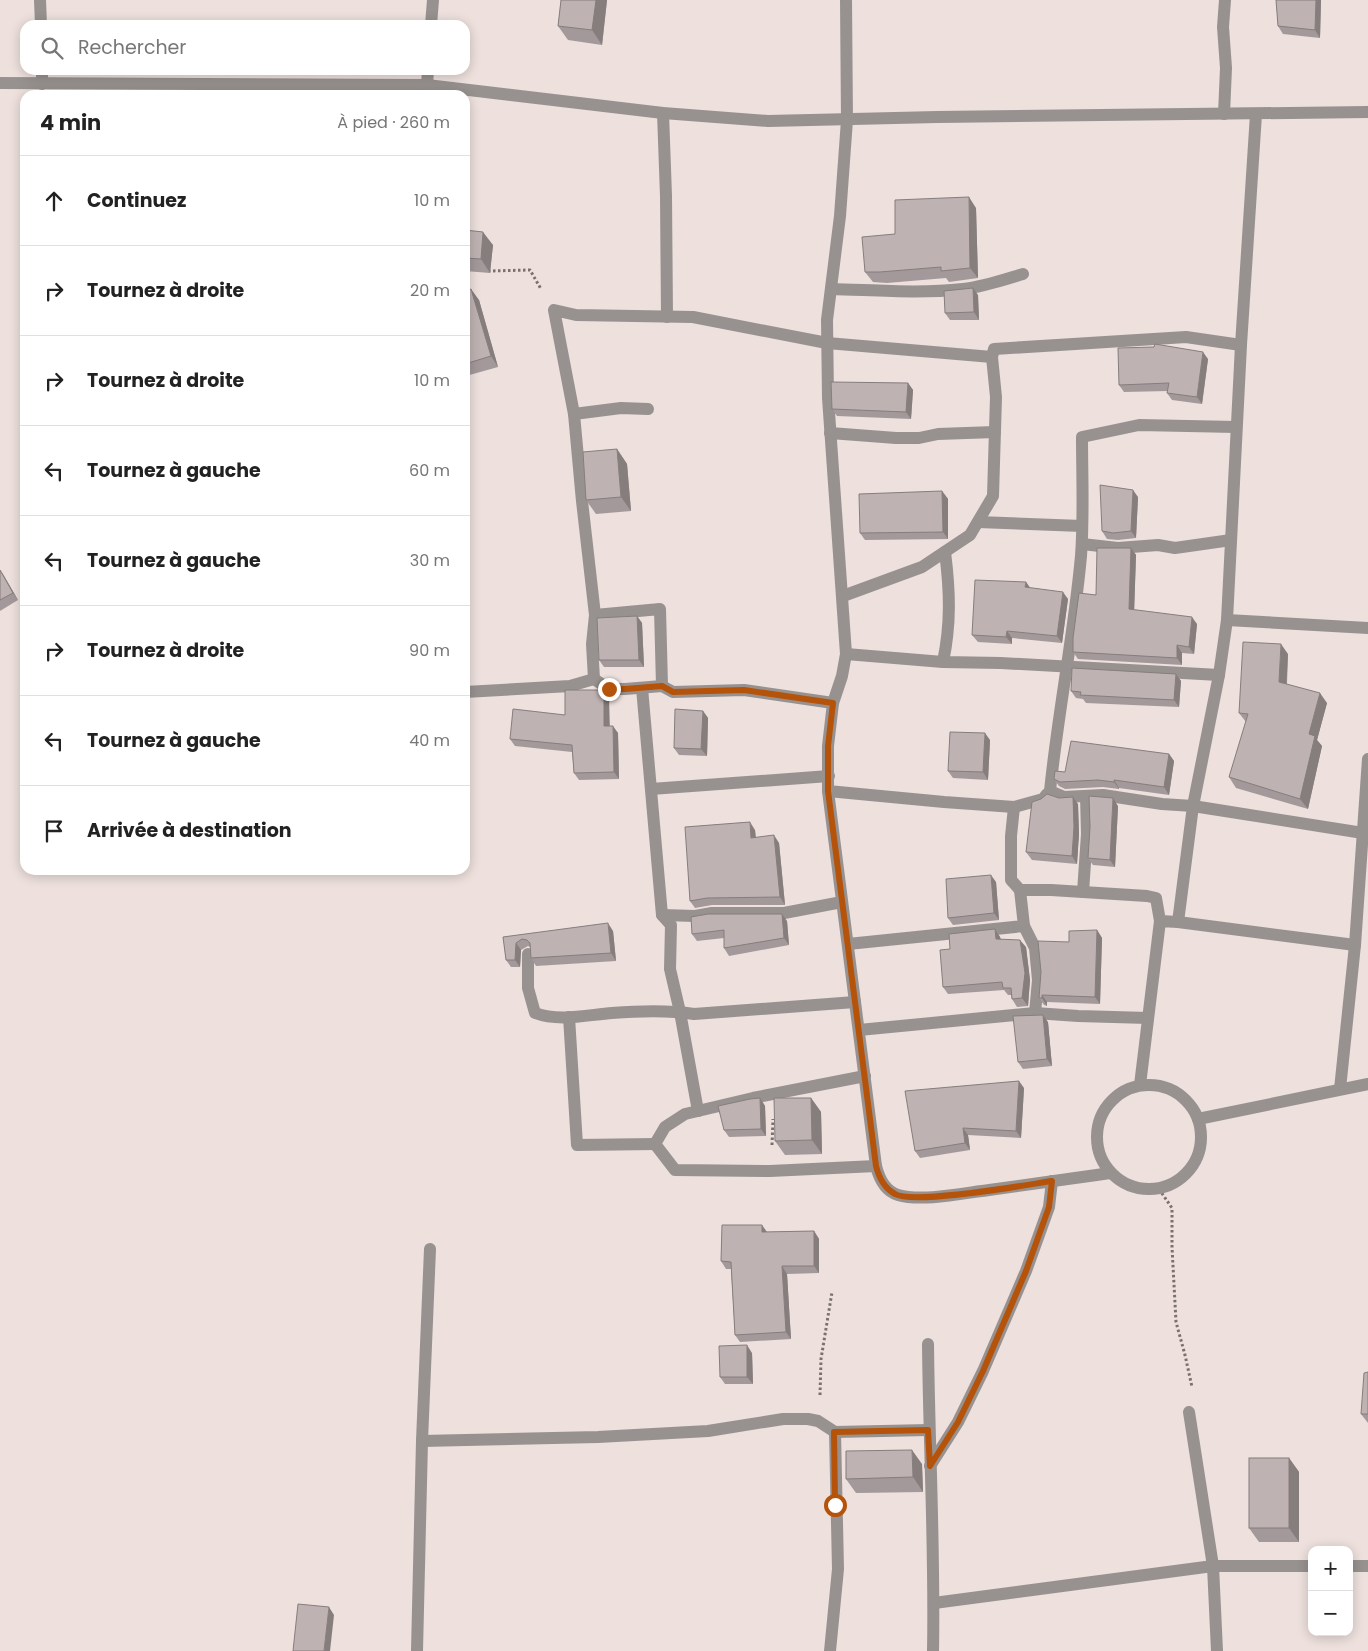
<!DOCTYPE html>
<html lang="fr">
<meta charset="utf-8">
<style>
body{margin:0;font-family:Poppins,sans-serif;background:#f2f2f2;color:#222}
.controls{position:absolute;right:15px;bottom:15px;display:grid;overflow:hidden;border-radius:10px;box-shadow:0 2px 12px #0003}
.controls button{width:45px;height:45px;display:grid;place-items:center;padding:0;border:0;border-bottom:1px solid #e0e0e0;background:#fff;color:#222;font:25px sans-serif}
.stop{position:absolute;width:15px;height:15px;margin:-11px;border:4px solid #b45309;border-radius:50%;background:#fff}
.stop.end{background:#b45309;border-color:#fff;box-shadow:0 1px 5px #0008}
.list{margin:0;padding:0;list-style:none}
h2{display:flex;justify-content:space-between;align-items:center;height:65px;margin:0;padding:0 20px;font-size:21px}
h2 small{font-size:16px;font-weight:400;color:#767676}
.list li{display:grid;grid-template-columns:32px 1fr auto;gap:15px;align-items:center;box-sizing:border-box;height:90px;padding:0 20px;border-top:1px solid #e0e0e0}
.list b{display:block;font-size:19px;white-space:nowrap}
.list em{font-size:16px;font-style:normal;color:#767676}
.icon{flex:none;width:28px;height:28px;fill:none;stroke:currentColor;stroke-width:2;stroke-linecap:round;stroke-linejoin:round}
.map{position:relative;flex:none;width:1368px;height:1651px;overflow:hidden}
.search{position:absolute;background:#fff;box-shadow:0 2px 12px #0003;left:20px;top:20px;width:450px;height:55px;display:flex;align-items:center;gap:12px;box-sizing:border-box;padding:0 18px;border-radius:15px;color:#767676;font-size:19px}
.panel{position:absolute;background:#fff;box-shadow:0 2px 12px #0003;left:20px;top:90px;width:450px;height:785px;border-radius:15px}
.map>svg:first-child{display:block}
</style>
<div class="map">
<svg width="1368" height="1651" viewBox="0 0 1368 1651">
<rect width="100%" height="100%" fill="#ede0dd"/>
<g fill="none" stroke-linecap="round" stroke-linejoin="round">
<!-- path -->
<g stroke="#7a716f" stroke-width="3" stroke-dasharray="2.5 2.5" stroke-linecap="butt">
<path d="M 488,271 L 530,270 L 541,289"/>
<path d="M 772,1145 L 773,1119"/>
<path d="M 1159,1189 L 1172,1208 L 1172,1247 L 1176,1322 L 1185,1355 L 1192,1387"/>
<path d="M 820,1395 L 821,1359 L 832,1292"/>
</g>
<!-- minor -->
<g stroke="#979290" stroke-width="12">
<path d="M 40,0 L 41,25"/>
<path d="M 846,0 L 847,120 L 840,216 L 827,320 L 828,398 L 846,654 L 842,676 L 833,703 L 828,746 L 828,791 L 876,1166 C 879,1178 885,1191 898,1195 C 922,1202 964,1193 989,1190 C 1030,1184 1070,1179 1110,1173"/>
<path d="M 431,25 L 433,0"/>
<path d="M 42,70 L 42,84"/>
<path d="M 0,83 L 427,85 L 663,113 L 768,121 L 937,117 L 1368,112"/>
<path d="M 427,85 L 428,70"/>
<path d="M 663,113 L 666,196 L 667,317"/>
<path d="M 1224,114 L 1226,68 L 1223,27 L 1225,0"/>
<path d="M 831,289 C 874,290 919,294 963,289 C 983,287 1003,280 1023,274"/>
<path d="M 574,414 L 621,408 L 648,409"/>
<path d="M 1236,427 L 1139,425 L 1082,437 C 1082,476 1084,516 1081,556 C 1074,634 1058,712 1050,791 L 1064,797 L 1103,795 L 1162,804 L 1193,806 L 1363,833"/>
<path d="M 830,433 L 896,438 L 919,438 L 938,434 L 995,432"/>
<path d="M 978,522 L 1082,526"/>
<path d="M 1082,544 L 1118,548 L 1158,545 L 1175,548 L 1231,540"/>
<path d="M 843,596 L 922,567 L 970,535 L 993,496 L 996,397 L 992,357 L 994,349 L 1186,337 L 1241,345"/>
<path d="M 1227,620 L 1368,628"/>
<path d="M 846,654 L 943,662 L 1001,663 L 1219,675"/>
<path d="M 943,662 C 951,624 950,591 945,552"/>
<path d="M 594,679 L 609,689 L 625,689 L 662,686 L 673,692 L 744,690 L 833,703"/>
<path d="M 594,679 L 592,644 L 595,615"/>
<path d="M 662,686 L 660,609 L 595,615 L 582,501 L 574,414 L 554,310 L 576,315 L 693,317 L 827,343 L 992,357"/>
<path d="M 642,688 L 662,915 L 671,925 L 670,969 L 680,1012 L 698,1111"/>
<path d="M 465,692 L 570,686 L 594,679"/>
<path d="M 651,789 L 829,776"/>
<path d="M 828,791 L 944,802 L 1014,807 L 1043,799 L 1047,794"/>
<path d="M 1014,807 L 1011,836 L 1011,880 L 1020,890 L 1051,890 L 1147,896 L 1156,898 L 1160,921"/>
<path d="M 1083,892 L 1087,834 L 1086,796"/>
<path d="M 662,915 L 695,916 L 712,913 L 784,913 L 842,902"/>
<path d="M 1178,922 L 1355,945"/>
<path d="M 1024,926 L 1035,948 L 1038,980 L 1035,1013"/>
<path d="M 848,944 L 1024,926 L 1020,890"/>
<path d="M 528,954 L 528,988 L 535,1013 C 559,1022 587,1015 612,1013 C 637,1011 669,1010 694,1014 L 855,1002"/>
<path d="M 569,1017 L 577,1145 L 655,1144"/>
<path d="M 859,1030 L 1035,1013 L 1078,1016 L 1148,1018"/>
<circle cx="1149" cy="1137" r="52"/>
<path d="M 1140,1085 L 1160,921 L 1178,922 L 1193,806 L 1219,675 L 1227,620 L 1241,345 L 1256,114"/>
<path d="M 1340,1089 L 1355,945 L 1368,759"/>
<path d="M 1198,1119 L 1368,1084"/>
<path d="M 655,1144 L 675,1170 L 770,1171 L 876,1166"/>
<path d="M 655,1144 L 665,1127 L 685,1114 L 753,1098 L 865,1076"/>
<path d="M 928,1344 C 929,1446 935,1549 933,1651"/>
<path d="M 1189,1412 L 1213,1566 L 1217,1651"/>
<path d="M 422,1441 L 598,1437 L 708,1431 L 783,1419 L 808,1419 L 818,1421 L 835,1432 L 929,1430"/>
<path d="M 930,1466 L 958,1422 L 983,1371 L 1026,1271 L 1049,1207 L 1052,1181"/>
<path d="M 1349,1566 L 1368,1566"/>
<path d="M 934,1603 L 1213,1566 L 1312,1566"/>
<path d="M 417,1651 L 422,1441 L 430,1249"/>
<path d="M 830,1651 L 838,1569 L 835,1432"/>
</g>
</g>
<!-- wall -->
<g fill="#a4999a">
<path d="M 561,0 L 607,0 L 602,45 L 568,40 L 558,26 Z"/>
<path d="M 1276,0 L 1321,0 L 1320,38 L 1283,34 L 1278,26 Z"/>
<path d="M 976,208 L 978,278 L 949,282 L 946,278 L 887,283 L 873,282 L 865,272 L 895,234 Z"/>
<path d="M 465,230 L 493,245 L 490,273 L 465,271 Z"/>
<path d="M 465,291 L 479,300 L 498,367 L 466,376 L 465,394 Z"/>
<path d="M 978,295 L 979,320 L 950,320 L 945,313 Z"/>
<path d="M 1208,359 L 1202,404 L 1172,400 L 1167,393 L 1168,391 L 1124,392 L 1119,385 Z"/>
<path d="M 908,383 L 913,390 L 911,419 L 837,416 L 832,409 Z"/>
<path d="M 617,449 L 627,464 L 631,511 L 596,514 L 586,500 Z"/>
<path d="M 942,491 L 948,499 L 948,539 L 865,540 L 860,533 Z"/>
<path d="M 1138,497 L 1136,538 L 1118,540 L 1107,539 L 1102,531 Z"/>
<path d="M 1131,548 L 1136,555 L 1134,610 L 1197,624 L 1194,654 L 1182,653 L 1182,665 L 1078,659 L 1073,652 L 1096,595 Z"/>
<path d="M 0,570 L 18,600 L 0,611 Z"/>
<path d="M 1026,582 L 1030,588 L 1068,599 L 1062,643 L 1012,638 L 1012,644 L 978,642 L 972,635 Z"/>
<path d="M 637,616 L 642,623 L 644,667 L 604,667 L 599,660 Z"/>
<path d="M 1288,654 L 1287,684 L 1327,703 L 1317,740 L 1322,746 L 1308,809 L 1236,788 L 1229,777 L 1246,722 L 1239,713 Z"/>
<path d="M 1176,674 L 1181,681 L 1179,707 L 1086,703 L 1083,699 L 1076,698 L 1071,691 Z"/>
<path d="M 604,690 L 609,697 L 609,726 L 618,733 L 619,779 L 579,780 L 574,773 L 572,752 L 515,746 L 510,739 L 565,715 Z"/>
<path d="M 703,711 L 708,718 L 707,756 L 679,755 L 674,748 Z"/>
<path d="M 990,740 L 988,780 L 953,778 L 948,771 Z"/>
<path d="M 1169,754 L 1174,761 L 1169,795 L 1119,788 L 1119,789 L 1103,787 L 1065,789 L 1059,786 L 1054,779 L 1065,772 Z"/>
<path d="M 1078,804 L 1079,834 L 1077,864 L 1032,860 L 1026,852 Z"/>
<path d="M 1118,806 L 1115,867 L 1093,865 L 1088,858 Z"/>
<path d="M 755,830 L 756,837 L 779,843 L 785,905 L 712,905 L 695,908 L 690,901 Z"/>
<path d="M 996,882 L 999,920 L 953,925 L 948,918 Z"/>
<path d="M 787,921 L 789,945 L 729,956 L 724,948 L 724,938 L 697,941 L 692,934 Z"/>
<path d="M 995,929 L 1000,937 L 1001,939 L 1026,947 L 1030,980 L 1028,1006 L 1017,1007 L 1012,999 L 1011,995 L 1008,995 L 1004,990 L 948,994 L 943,987 L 950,949 Z"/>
<path d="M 1097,930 L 1102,938 L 1100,1004 L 1047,1002 L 1047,1006 L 1044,1005 L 1039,998 L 1069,942 Z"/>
<path d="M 613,931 L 616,961 L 536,966 L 531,958 L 530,947 L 528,946 L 521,950 L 520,967 L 511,967 L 506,960 L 503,937 Z"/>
<path d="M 1048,1022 L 1052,1066 L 1023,1069 L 1018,1062 Z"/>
<path d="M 1024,1088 L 1021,1138 L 968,1135 L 970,1150 L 920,1158 L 915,1151 Z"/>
<path d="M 760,1098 L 765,1106 L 766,1136 L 729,1137 L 724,1130 Z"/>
<path d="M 811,1098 L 821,1112 L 822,1154 L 785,1155 L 775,1141 Z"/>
<path d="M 814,1231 L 819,1239 L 819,1273 L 787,1274 L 791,1339 L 740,1342 L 735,1335 L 731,1269 L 726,1269 L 721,1261 L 767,1232 Z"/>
<path d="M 752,1353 L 753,1384 L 725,1384 L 720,1377 Z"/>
<path d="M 1368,1372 L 1368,1423 L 1361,1414 Z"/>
<path d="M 1289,1458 L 1299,1472 L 1299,1542 L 1259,1542 L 1249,1528 Z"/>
<path d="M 922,1464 L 923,1492 L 856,1493 L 846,1479 Z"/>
</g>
<!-- shaded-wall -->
<g fill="#867d7d">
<path d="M 596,0 L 607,0 L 602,45 L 592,30 Z"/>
<path d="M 1316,0 L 1321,0 L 1320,38 L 1315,30 Z"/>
<path d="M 969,197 L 976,208 L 978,278 L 970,268 Z"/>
<path d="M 483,232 L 493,245 L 490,273 L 481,259 Z"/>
<path d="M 973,288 L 978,295 L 979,320 L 974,312 Z"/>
<path d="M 471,289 L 479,300 L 498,367 L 491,356 Z"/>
<path d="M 1203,352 L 1208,359 L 1202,404 L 1197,397 Z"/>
<path d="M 465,375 L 466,376 L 465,394 Z"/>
<path d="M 908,383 L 913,390 L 911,419 L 906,412 Z"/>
<path d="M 617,449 L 627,464 L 631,511 L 621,497 Z"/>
<path d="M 1133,490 L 1138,497 L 1136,538 L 1131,531 Z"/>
<path d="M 942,491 L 948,499 L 948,539 L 943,532 Z"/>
<path d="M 1131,548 L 1136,555 L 1134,616 L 1129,609 Z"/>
<path d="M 0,570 L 3,574 L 18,600 L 13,593 Z"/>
<path d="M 1026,582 L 1031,589 L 1025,587 Z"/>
<path d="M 1063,592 L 1068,599 L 1062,643 L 1057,636 Z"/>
<path d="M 637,616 L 642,623 L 644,667 L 639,660 Z"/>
<path d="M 1192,617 L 1197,624 L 1194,654 L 1189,647 Z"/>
<path d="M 1007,631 L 1012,638 L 1012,644 L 1006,637 Z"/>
<path d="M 1281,644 L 1288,654 L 1286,692 L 1279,682 Z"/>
<path d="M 1177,645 L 1182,653 L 1182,665 L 1177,658 Z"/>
<path d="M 1176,674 L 1181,681 L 1179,707 L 1174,700 Z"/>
<path d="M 604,690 L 609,697 L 610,733 L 604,726 Z"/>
<path d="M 1320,693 L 1327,703 L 1317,740 L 1322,746 L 1308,809 L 1300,799 L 1309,734 Z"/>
<path d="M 703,711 L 708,718 L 707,756 L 701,749 Z"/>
<path d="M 613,726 L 618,733 L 619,779 L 614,772 Z"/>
<path d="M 985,733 L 990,740 L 988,780 L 983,772 Z"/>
<path d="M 1169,754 L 1174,761 L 1169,795 L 1164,787 Z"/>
<path d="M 1114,780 L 1119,788 L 1119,789 L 1114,782 Z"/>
<path d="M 1073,797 L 1078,804 L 1079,834 L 1077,864 L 1072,856 Z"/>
<path d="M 1113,798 L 1118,806 L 1115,867 L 1110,860 Z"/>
<path d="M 750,822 L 755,830 L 756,845 L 751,838 Z"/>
<path d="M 774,835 L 779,843 L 785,905 L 780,897 Z"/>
<path d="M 991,875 L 996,882 L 999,920 L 994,913 Z"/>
<path d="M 782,914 L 787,921 L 789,945 L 784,938 Z"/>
<path d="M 608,923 L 613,931 L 616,961 L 611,953 Z"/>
<path d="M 995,929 L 1000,937 L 1001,946 L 996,939 Z"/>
<path d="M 1097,930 L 1102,938 L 1100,1004 L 1095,997 Z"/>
<path d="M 1020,940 L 1026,947 L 1030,980 L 1028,1006 L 1022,998 Z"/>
<path d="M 516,943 L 521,950 L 520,967 L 515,960 Z"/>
<path d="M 1042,995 L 1047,1002 L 1047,1006 L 1042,998 Z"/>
<path d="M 1043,1015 L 1048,1022 L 1052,1066 L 1047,1059 Z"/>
<path d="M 1019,1081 L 1024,1088 L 1021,1138 L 1016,1131 Z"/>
<path d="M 760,1098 L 765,1106 L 766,1136 L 761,1129 Z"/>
<path d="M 811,1098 L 821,1112 L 822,1154 L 812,1140 Z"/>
<path d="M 963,1128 L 968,1135 L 970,1150 L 965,1143 Z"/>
<path d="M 762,1225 L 767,1232 L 762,1232 Z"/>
<path d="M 814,1231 L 819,1239 L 819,1273 L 814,1266 Z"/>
<path d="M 782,1266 L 787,1274 L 791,1339 L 786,1332 Z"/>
<path d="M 747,1345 L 752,1353 L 753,1384 L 747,1377 Z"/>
<path d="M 912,1450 L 922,1464 L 923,1492 L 913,1477 Z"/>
<path d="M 1289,1458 L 1299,1472 L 1299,1542 L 1289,1528 Z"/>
<path d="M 329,1607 L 334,1615 L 330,1651 L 324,1651 Z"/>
</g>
<!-- building -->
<g fill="#bfb2b3" stroke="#867d7d">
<path d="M 561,0 L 596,0 L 592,30 L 558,26 Z"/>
<path d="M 1276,0 L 1316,0 L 1315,30 L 1278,26 Z"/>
<path d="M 969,197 L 970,268 L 941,271 L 941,267 L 880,272 L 865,272 L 862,237 L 895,234 L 895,200 Z"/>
<path d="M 465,230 L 483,232 L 481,259 L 465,258 Z"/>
<path d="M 973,288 L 974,312 L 945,313 L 944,291 Z"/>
<path d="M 471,289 L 491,356 L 465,364 L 465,291 Z"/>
<path d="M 1155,344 L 1203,352 L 1197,397 L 1167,393 L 1169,383 L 1119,385 L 1118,348 L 1154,347 Z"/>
<path d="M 831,382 L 908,383 L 906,412 L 832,409 Z"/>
<path d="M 617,449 L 621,497 L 586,500 L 583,452 Z"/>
<path d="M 1100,485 L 1133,490 L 1131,531 L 1113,533 L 1102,531 Z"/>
<path d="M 942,491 L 943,532 L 860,533 L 859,494 Z"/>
<path d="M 1097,548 L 1131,548 L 1129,609 L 1192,617 L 1189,647 L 1177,645 L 1177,658 L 1073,652 L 1073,638 L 1079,593 L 1096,595 Z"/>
<path d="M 0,570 L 13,593 L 0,600 Z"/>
<path d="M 975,580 L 1026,582 L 1025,587 L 1063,592 L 1057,636 L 1007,631 L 1006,637 L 972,635 Z"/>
<path d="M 637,616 L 639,660 L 599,660 L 597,618 Z"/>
<path d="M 1243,642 L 1281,644 L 1279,682 L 1320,693 L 1309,734 L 1315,736 L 1300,799 L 1229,777 L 1248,714 L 1239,713 Z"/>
<path d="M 1072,668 L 1176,674 L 1174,700 L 1080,695 L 1081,692 L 1071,691 Z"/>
<path d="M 565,690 L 604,690 L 604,726 L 613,726 L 614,772 L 574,773 L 572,745 L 510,739 L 513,709 L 565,715 Z"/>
<path d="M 675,709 L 703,711 L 701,749 L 674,748 Z"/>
<path d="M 950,732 L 985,733 L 983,772 L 948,771 Z"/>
<path d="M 1071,741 L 1169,754 L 1164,787 L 1114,780 L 1114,782 L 1098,780 L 1060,782 L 1054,779 L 1055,771 L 1065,772 Z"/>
<path d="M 1047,794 L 1059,798 L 1073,797 L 1074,827 L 1072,856 L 1026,852 L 1032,802 L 1041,799 Z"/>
<path d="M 1089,796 L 1113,798 L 1110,860 L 1088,858 L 1090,827 Z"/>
<path d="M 750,822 L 751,838 L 774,835 L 780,897 L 707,898 L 690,901 L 685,827 Z"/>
<path d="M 991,875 L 994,913 L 948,918 L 946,879 Z"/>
<path d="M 708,914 L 782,914 L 784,938 L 724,948 L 724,930 L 692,934 L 691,917 Z"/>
<path d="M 608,923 L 611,953 L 531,958 L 530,943 L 527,940 L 522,939 L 516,943 L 515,960 L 506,960 L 503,937 Z"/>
<path d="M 995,929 L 996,939 L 1020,940 L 1025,973 L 1022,998 L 1012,999 L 1011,988 L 1003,988 L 1002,982 L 943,987 L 940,950 L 950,949 L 949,934 Z"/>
<path d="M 1097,930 L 1095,997 L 1042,995 L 1042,998 L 1039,998 L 1041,972 L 1038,941 L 1069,942 L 1069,931 Z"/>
<path d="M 1043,1015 L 1047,1059 L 1018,1062 L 1013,1016 Z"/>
<path d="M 1019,1081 L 1016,1131 L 963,1128 L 965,1143 L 915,1151 L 905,1091 Z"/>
<path d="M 760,1098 L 761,1129 L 724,1130 L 718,1106 L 750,1099 Z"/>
<path d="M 774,1098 L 811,1098 L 812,1140 L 775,1141 Z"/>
<path d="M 722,1225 L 762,1225 L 762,1232 L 814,1231 L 814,1266 L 782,1266 L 786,1332 L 735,1335 L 731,1262 L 721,1261 Z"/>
<path d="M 747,1345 L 747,1377 L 720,1377 L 719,1346 Z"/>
<path d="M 1368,1372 L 1368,1414 L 1361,1414 L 1364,1373 Z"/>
<path d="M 912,1450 L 913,1477 L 846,1479 L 846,1451 Z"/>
<rect x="1249" y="1458" width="40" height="70"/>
<path d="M 298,1604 L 329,1607 L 324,1651 L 293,1651 Z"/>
</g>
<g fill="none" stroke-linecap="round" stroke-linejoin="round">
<!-- route -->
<path stroke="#b45309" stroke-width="6" d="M 609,689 L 625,689 L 662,686 L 673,692 L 744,690 L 833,703 L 828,746 L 828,791 L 876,1166 C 879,1178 884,1188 895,1194 C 914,1205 1025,1185 1052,1181 L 1049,1207 L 1026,1271 L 983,1371 L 958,1422 L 930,1466 L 928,1430 L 834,1432 L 835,1505"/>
</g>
</svg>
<div class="controls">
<button>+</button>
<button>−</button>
</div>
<div class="stop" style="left:835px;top:1505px"></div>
<div class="stop end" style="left:609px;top:689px"></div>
<div class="search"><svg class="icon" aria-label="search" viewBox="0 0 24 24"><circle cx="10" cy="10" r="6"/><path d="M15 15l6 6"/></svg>Rechercher</div>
<section class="panel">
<h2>4 min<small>À pied · 260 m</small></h2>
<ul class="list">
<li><svg class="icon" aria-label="ahead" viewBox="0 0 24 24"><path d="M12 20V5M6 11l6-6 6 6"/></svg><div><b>Continuez</b></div><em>10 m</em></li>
<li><svg class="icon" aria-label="right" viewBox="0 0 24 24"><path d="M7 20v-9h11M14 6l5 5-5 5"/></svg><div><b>Tournez à droite</b></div><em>20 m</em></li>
<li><svg class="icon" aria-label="right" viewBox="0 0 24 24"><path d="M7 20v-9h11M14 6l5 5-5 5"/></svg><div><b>Tournez à droite</b></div><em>10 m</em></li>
<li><svg class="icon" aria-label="left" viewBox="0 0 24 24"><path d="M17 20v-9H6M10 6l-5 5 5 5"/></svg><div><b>Tournez à gauche</b></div><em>60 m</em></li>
<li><svg class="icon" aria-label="left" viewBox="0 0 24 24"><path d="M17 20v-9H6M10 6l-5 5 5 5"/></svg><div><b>Tournez à gauche</b></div><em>30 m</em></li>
<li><svg class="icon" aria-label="right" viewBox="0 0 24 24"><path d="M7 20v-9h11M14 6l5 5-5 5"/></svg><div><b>Tournez à droite</b></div><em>90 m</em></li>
<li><svg class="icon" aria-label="left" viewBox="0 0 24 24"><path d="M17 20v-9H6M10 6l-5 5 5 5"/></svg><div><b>Tournez à gauche</b></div><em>40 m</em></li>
<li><svg class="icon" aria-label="arrive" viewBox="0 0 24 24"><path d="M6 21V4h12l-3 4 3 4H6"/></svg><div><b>Arrivée à destination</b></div></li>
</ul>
</section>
</div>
